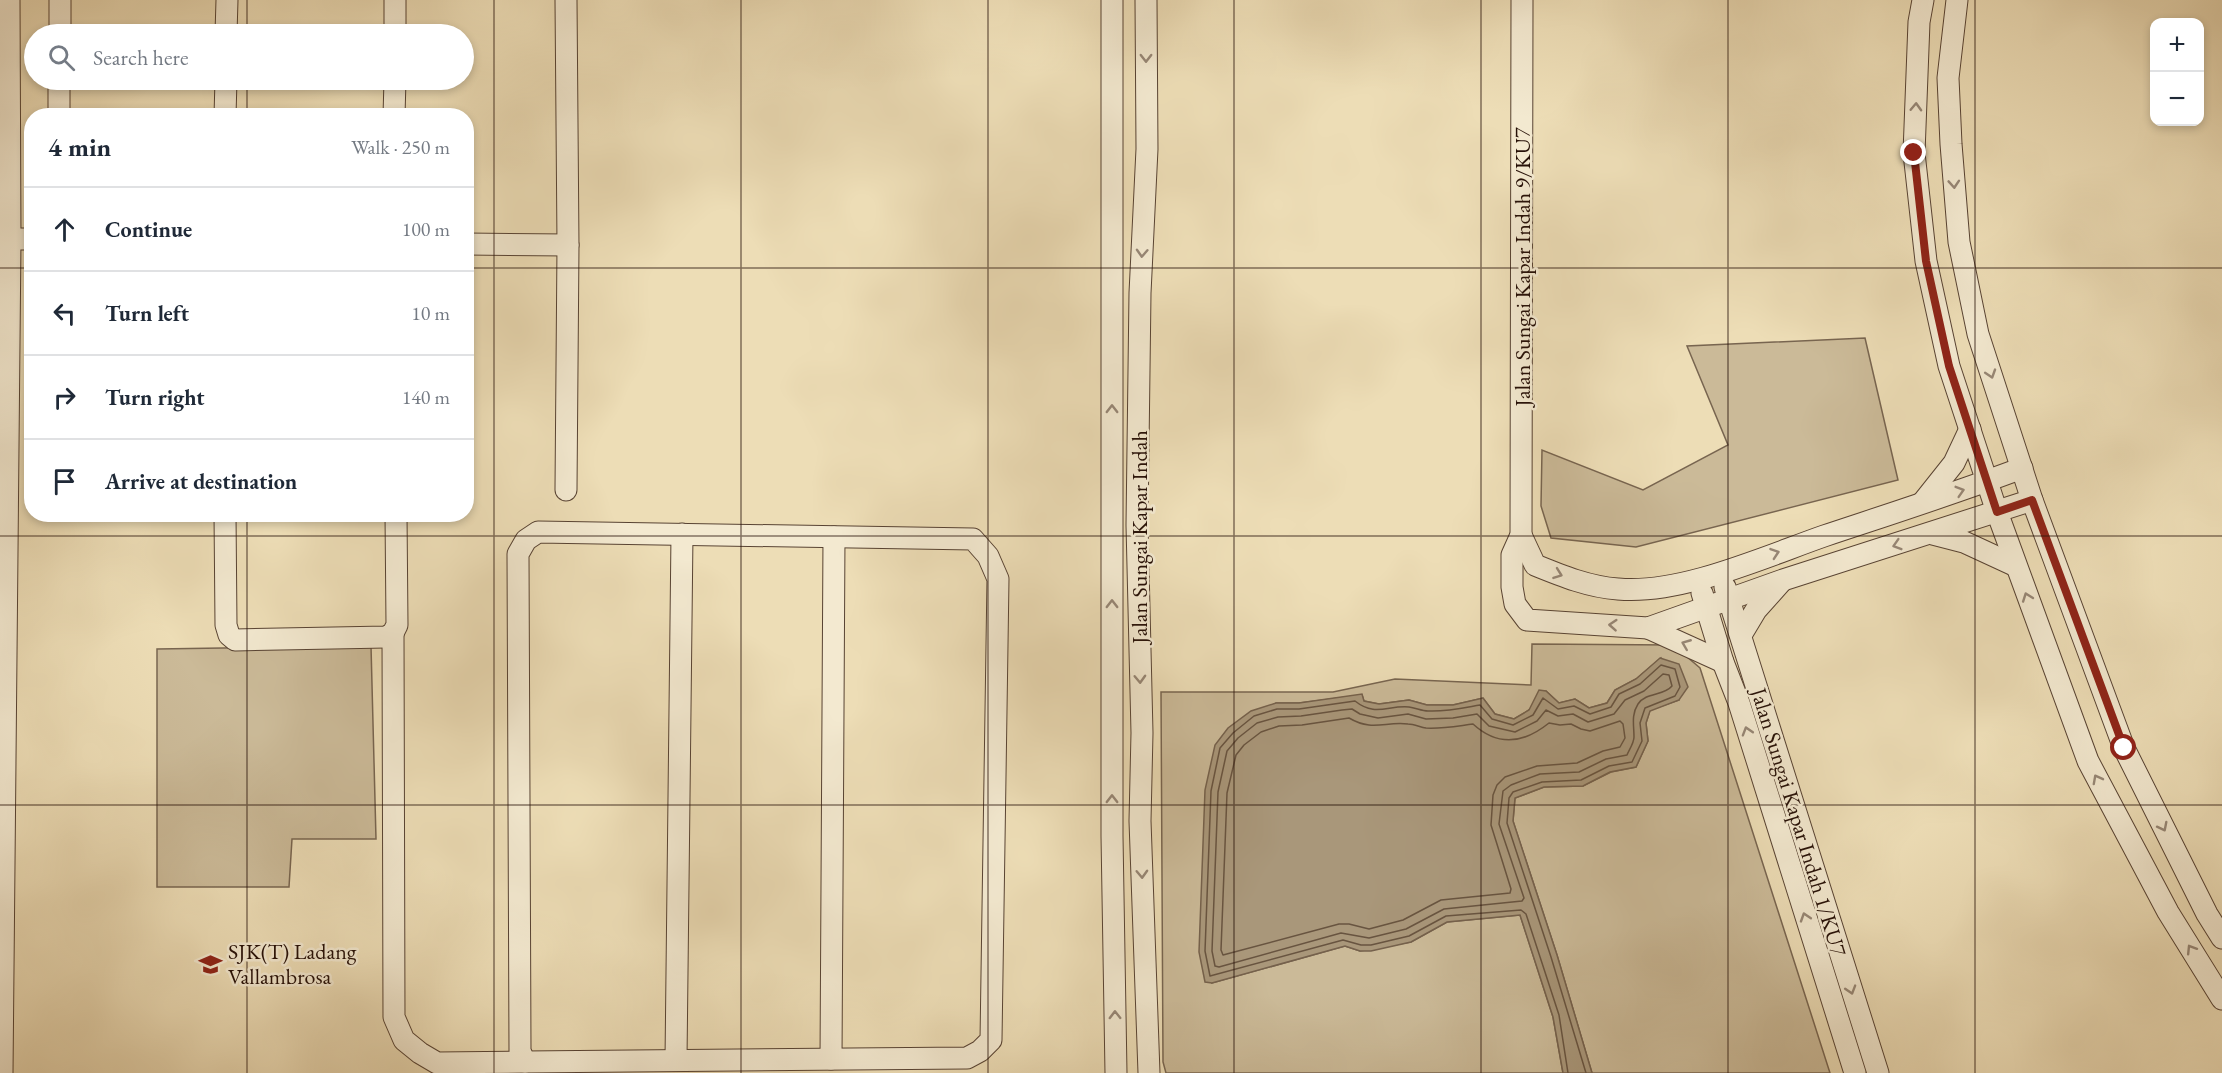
<!DOCTYPE html>
<meta charset="utf-8">
<style>
body{margin:0;font-family:"EB Garamond",serif;background:#f6f6f7;color:#1f2937}
.controls{position:absolute;right:18px;top:18px;display:grid;overflow:hidden;border-radius:12px;box-shadow:0 3px 9px #0003}
.controls button{width:54px;height:54px;display:grid;place-items:center;padding:0;border:0;border-bottom:2px solid #e0e1e3;background:#fff;color:#1f2937;font:30px sans-serif}
.stop{position:absolute;width:18px;height:18px;margin:-14px;border:4px solid #8f2418;border-radius:50%;background:#fff}
.stop.end{background:#8f2418;border-color:#fff;box-shadow:0 2px 6px #0008}
.list{margin:0;padding:0;list-style:none}
h2{display:flex;justify-content:space-between;align-items:center;height:78px;margin:0;padding:0 24px;font-size:26px}
h2 small{font-size:20px;font-weight:400;color:#747a83}
.list li{display:grid;grid-template-columns:39px 1fr auto;gap:18px;align-items:center;box-sizing:border-box;height:84px;padding:0 24px;border-top:2px solid #e0e1e3}
.list b{display:block;font-size:22px;white-space:nowrap}
.list em{font-size:20px;font-style:normal;color:#747a83}
.icon{flex:none;width:33px;height:33px;fill:none;stroke:currentColor;stroke-width:2;stroke-linecap:round;stroke-linejoin:round}
.map{position:relative;flex:none;width:2222px;height:1073px;overflow:hidden}
.search{position:absolute;background:#fff;box-shadow:0 3px 9px #0003;left:24px;top:24px;width:450px;height:66px;display:flex;align-items:center;gap:15px;box-sizing:border-box;padding:0 21px;border-radius:33px;color:#747a83;font-size:22px}
.panel{position:absolute;background:#fff;box-shadow:0 3px 9px #0003;left:24px;top:108px;width:450px;height:414px;border-radius:24px}
.map>svg:first-child{display:block}
</style>
<div class="map">
<svg width="2222" height="1073" viewBox="0 0 2222 1073">
<rect width="100%" height="100%" fill="#edddb6"/>
<filter id="stains"><feTurbulence type="fractalNoise" baseFrequency=".00333" numOctaves="4"/><feColorMatrix values="0 0 0 0 .2 0 0 0 0 .09 0 0 0 0 .02 0 0 0 .5 -.17"/></filter>
<radialGradient id="worn" r=".72"><stop offset=".6" stop-color="#630" stop-opacity="0"/><stop offset="1" stop-color="#630" stop-opacity=".3"/></radialGradient>
<!-- green -->
<g fill="#cbba98" stroke="#786550" stroke-width="1.5">
<path d="M 1865,338 L 1898,480 L 1636,547 L 1551,538 L 1541,506 L 1542,450 L 1643,490 L 1728,445 L 1687,346 Z"/>
<path d="M 1532,644 L 1673,645 L 1700,668 L 1830,1073 L 1592,1073 L 1557,955 L 1513,821 L 1515,798 L 1544,787 L 1583,786 L 1611,772 L 1636,767 L 1648,741 L 1646,723 L 1650,710 L 1679,700 L 1661,658 L 1636,679 L 1615,690 L 1607,703 L 1589,708 L 1575,699 L 1559,703 L 1546,691 L 1529,710 L 1514,719 L 1495,714 L 1483,698 L 1453,705 L 1427,705 L 1409,700 L 1379,704 L 1364,701 L 1362,695 L 1299,703 L 1276,703 L 1212,983 L 1345,946 L 1360,951 L 1411,942 L 1447,922 L 1520,915 L 1553,1017 L 1563,1073 L 1166,1073 L 1163,1062 L 1161,692 L 1333,692 L 1395,679 L 1531,685 Z"/>
<path d="M 371,646 L 376,839 L 292,839 L 289,887 L 157,887 L 157,649 Z"/>
</g>
<!-- water -->
<path fill="#a9977a" stroke="#75614c" stroke-width="1.5" d="M 1660,658 L 1679,664 L 1688,687 L 1679,700 L 1650,711 L 1646,723 L 1648,741 L 1636,767 L 1610,772 L 1583,786 L 1544,787 L 1515,798 L 1513,821 L 1557,955 L 1592,1073 L 1563,1073 L 1553,1017 L 1520,915 L 1447,922 L 1411,942 L 1371,951 L 1360,951 L 1345,946 L 1212,983 L 1205,982 L 1199,952 L 1205,790 L 1215,745 L 1228,728 L 1251,711 L 1276,703 L 1299,703 L 1362,694 L 1364,701 L 1379,704 L 1409,700 L 1427,705 L 1453,705 L 1483,698 L 1495,714 L 1514,719 L 1529,710 L 1539,690 L 1546,691 L 1559,703 L 1575,699 L 1589,708 L 1607,703 L 1615,690 L 1636,679 Z"/>
<g fill="none" stroke-linecap="round" stroke-linejoin="round">
<!-- shore -->
<g stroke="#685440" stroke-width="1.5">
<path d="M 1663,674 L 1669,675 L 1672,686 C 1664,696 1646,692 1638,704 C 1631,715 1634,725 1634,737 C 1634,743 1629,750 1627,755 L 1606,759 L 1579,772 L 1540,774 L 1511,785 L 1503,791 L 1499,824 L 1524,898 L 1522,901 L 1444,909 L 1406,929 L 1369,938 L 1341,933 L 1219,967 L 1215,966 L 1212,951 L 1218,792 L 1227,751 L 1238,738 L 1257,723 L 1278,717 L 1301,716 L 1342,710 L 1352,709 L 1360,714 L 1378,718 L 1408,714 L 1426,719 L 1453,718 L 1477,714 L 1489,726 L 1515,732 L 1537,721 L 1546,710 L 1558,716 L 1573,714 L 1588,722 L 1614,714 L 1625,700 L 1644,691 Z"/>
<path d="M 1349,718 C 1373,732 1385,721 1408,724 C 1414,724 1420,727 1426,728 C 1442,729 1457,726 1473,724 C 1498,747 1523,744 1549,723 L 1560,725 L 1571,724 L 1581,729 L 1590,731 L 1620,721 L 1623,724 L 1625,738 L 1620,747 L 1603,751 L 1577,763 L 1537,766 L 1505,777 L 1497,785 L 1493,795 L 1491,825 L 1511,889 L 1510,893 L 1441,900 L 1403,920 L 1369,929 L 1349,924 L 1339,924 L 1223,955 L 1221,950 L 1227,793 L 1236,755 L 1244,745 L 1261,732 L 1279,726 L 1302,725 Z"/>
<path d="M 1568,1073 L 1559,1015 L 1526,914 L 1521,910 L 1446,916 L 1409,936 L 1371,945 L 1361,945 L 1343,940 L 1210,976 L 1205,951 L 1211,791 L 1220,748 L 1233,733 L 1254,716 L 1277,709 L 1299,709 L 1355,701 C 1375,717 1388,705 1409,707 C 1416,708 1422,711 1428,711 C 1446,712 1463,708 1480,705 L 1492,719 L 1513,725 L 1533,715 L 1543,698 L 1558,709 L 1574,706 L 1590,714 L 1611,707 L 1619,694 L 1640,684 L 1661,665 L 1675,669 L 1680,687 L 1675,696 L 1645,708 L 1640,723 L 1642,741 L 1632,762 L 1609,766 L 1581,780 L 1542,782 L 1513,792 L 1509,798 L 1507,823 L 1551,957 L 1586,1073"/>
</g>
<defs>
<g id="street">
<path d="M 1112,0 L 1112,836 L 1116,1073"/>
<path d="M 1146,0 L 1147,149 L 1140,293 L 1137,525 L 1142,733 L 1140,821 L 1149,1073"/>
<path d="M 1522,0 L 1521,535 L 1512,555 L 1512,587 L 1515,604 L 1527,620 L 1648,628 L 1783,580 L 2032,500"/>
<path d="M 1923,0 L 1919,22 L 1914,153 L 1926,261 L 1949,366 L 1997,512 L 2088,761 L 2168,912 L 2222,999"/>
<path d="M 1957,0 L 1948,78 L 1951,144 L 1959,242 L 1978,334 L 2032,500 L 2124,748 L 2207,914 L 2222,938"/>
<path d="M 60,34 L 60,0"/>
<path d="M 226,34 L 227,0"/>
<path d="M 395,34 L 395,0"/>
<path d="M 59,116 L 59,80"/>
<path d="M 225,116 L 226,80"/>
<path d="M 394,116 L 395,80"/>
<path d="M 0,239 L 32,239"/>
<path d="M 466,244 L 568,245"/>
<path d="M 566,490 L 568,245 L 566,0"/>
<path d="M 1923,502 L 1954,463 L 1970,429"/>
<path d="M 225,514 L 226,625 L 229,635 L 235,640 L 386,637 L 393,633 L 397,625 L 396,514"/>
<path d="M 538,532 L 973,539 L 988,556 L 998,579 L 991,1040 L 980,1051 L 967,1058 L 525,1062 L 520,1051 L 518,554 L 526,540 Z"/>
<path d="M 1933,534 L 1964,542 L 2016,566"/>
<path d="M 1521,535 L 1535,565 C 1562,576 1589,587 1618,589 C 1680,595 1764,557 1824,536 C 1890,514 1956,493 2022,468"/>
<path d="M 1725,587 L 1878,1073"/>
<path d="M 1702,593 L 1723,662 L 1739,703 L 1855,1073"/>
<path d="M 1648,628 L 1723,662"/>
<path d="M 393,633 L 394,1017 L 404,1040 L 420,1053 L 437,1063 L 525,1062"/>
<path d="M 1741,635 L 1756,610 L 1781,582"/>
<path d="M 831,1059 L 834,537"/>
<path d="M 676,1060 L 682,534"/>
<path d="M 2,1073 L 10,239 L 9,0"/>
</g>
</defs>
<!-- street casing -->
<use href="#street" stroke="#584333" stroke-width="23"/>
<!-- street -->
<use href="#street" stroke="#f3e9d0" stroke-width="21"/>
</g>
<!-- one-way arrows -->
<defs><path id="oneway-chevron" d="M-2-3.5L2.5 0L-2 3.5" fill="none" stroke-width="1.6" stroke-linecap="round" stroke-linejoin="round" transform="scale(1.5)"/></defs>
<g stroke="#978776">
<use href="#oneway-chevron" transform="translate(1146 58) rotate(90)"/>
<use href="#oneway-chevron" transform="translate(1916 107) rotate(-88)"/>
<use href="#oneway-chevron" transform="translate(1954 184) rotate(86)"/>
<use href="#oneway-chevron" transform="translate(1142 253) rotate(93)"/>
<use href="#oneway-chevron" transform="translate(1991 374) rotate(72)"/>
<use href="#oneway-chevron" transform="translate(1112 409) rotate(-90)"/>
<use href="#oneway-chevron" transform="translate(1960 491) rotate(-17)"/>
<use href="#oneway-chevron" transform="translate(1897 545) rotate(163)"/>
<use href="#oneway-chevron" transform="translate(1775 553) rotate(-19)"/>
<use href="#oneway-chevron" transform="translate(1558 574) rotate(20)"/>
<use href="#oneway-chevron" transform="translate(2027 597) rotate(-110)"/>
<use href="#oneway-chevron" transform="translate(1112 604) rotate(-90)"/>
<use href="#oneway-chevron" transform="translate(1613 625) rotate(-176)"/>
<use href="#oneway-chevron" transform="translate(1686 644) rotate(-158)"/>
<use href="#oneway-chevron" transform="translate(1140 679) rotate(88)"/>
<use href="#oneway-chevron" transform="translate(1747 731) rotate(-107)"/>
<use href="#oneway-chevron" transform="translate(2097 779) rotate(-118)"/>
<use href="#oneway-chevron" transform="translate(1112 799) rotate(-90)"/>
<use href="#oneway-chevron" transform="translate(2163 827) rotate(63)"/>
<use href="#oneway-chevron" transform="translate(1142 874) rotate(88)"/>
<use href="#oneway-chevron" transform="translate(1805 917) rotate(-108)"/>
<use href="#oneway-chevron" transform="translate(2191 949) rotate(-122)"/>
<use href="#oneway-chevron" transform="translate(1851 990) rotate(73)"/>
<use href="#oneway-chevron" transform="translate(1115 1015) rotate(-91)"/>
</g>
<g fill="none" stroke-linecap="round" stroke-linejoin="round">
<!-- route -->
<path stroke="#8f2418" stroke-width="8" d="M 1914,153 L 1926,261 L 1949,366 L 1997,512 L 2032,500 L 2124,748"/>
</g>
<!-- grid -->
<path fill="none" stroke="#261007" stroke-width="1.5" stroke-opacity="0.55" d="M 247,0 L 247,34M 494,0 L 494,1073M 741,0 L 741,1073M 988,0 L 988,1073M 1234,0 L 1234,1073M 1481,0 L 1481,1073M 1728,0 L 1728,1073M 1975,0 L 1975,1073M 247,80 L 247,116M 0,268 L 32,268M 466,268 L 2222,268M 247,514 L 247,1073M 0,536 L 2222,536M 0,805 L 2222,805"/>
<!-- icons -->
<defs>
<symbol id="school-bare" viewBox="-9 -9 18 18"><path d="M0-5L7-2L0 1L-7-2ZM-4 1L0 2.5L4 1V4Q0 6-4 4Z" fill="#8f2418" stroke="#f3e9d0" stroke-width="2.5" paint-order="stroke"/></symbol>
</defs>
<g fill-rule="evenodd">
<use href="#school-bare" x="194" y="948" width="33" height="33"/>
</g>
<g text-anchor="middle" dominant-baseline="central" stroke-width="5" stroke-linejoin="round" paint-order="stroke">
<!-- street labels -->
<g font-size="22" fill="#261007" stroke="#f3e9d0">
<text transform="translate(1522 267) rotate(-90)">Jalan Sungai Kapar Indah 9/KU7</text>
<text transform="translate(1139 537) rotate(-90)">Jalan Sungai Kapar Indah</text>
<text transform="translate(1799 822) rotate(73)">Jalan Sungai Kapar Indah 1/KU7</text>
</g>
<!-- poi labels -->
<g font-size="22" fill="#261007" stroke="#f3e9d0" text-anchor="start">
<text x="228" y="951">SJK(T) Ladang<tspan x="228" dy="25">Vallambrosa</tspan></text>
</g>
</g>
<rect width="100%" height="100%" filter="url(#stains)"/>
<rect width="100%" height="100%" fill="url(#worn)"/>
</svg>
<div class="controls">
<button>+</button>
<button>−</button>
</div>
<div class="stop" style="left:2124px;top:748px"></div>
<div class="stop end" style="left:1914px;top:153px"></div>
<div class="search"><svg class="icon" aria-label="search" viewBox="0 0 24 24"><circle cx="10" cy="10" r="6"/><path d="M15 15l6 6"/></svg>Search here</div>
<section class="panel">
<h2>4 min<small>Walk · 250 m</small></h2>
<ul class="list">
<li><svg class="icon" aria-label="ahead" viewBox="0 0 24 24"><path d="M12 20V5M6 11l6-6 6 6"/></svg><div><b>Continue</b></div><em>100 m</em></li>
<li><svg class="icon" aria-label="left" viewBox="0 0 24 24"><path d="M17 20v-9H6M10 6l-5 5 5 5"/></svg><div><b>Turn left</b></div><em>10 m</em></li>
<li><svg class="icon" aria-label="right" viewBox="0 0 24 24"><path d="M7 20v-9h11M14 6l5 5-5 5"/></svg><div><b>Turn right</b></div><em>140 m</em></li>
<li><svg class="icon" aria-label="arrive" viewBox="0 0 24 24"><path d="M6 21V4h12l-3 4 3 4H6"/></svg><div><b>Arrive at destination</b></div></li>
</ul>
</section>
</div>
